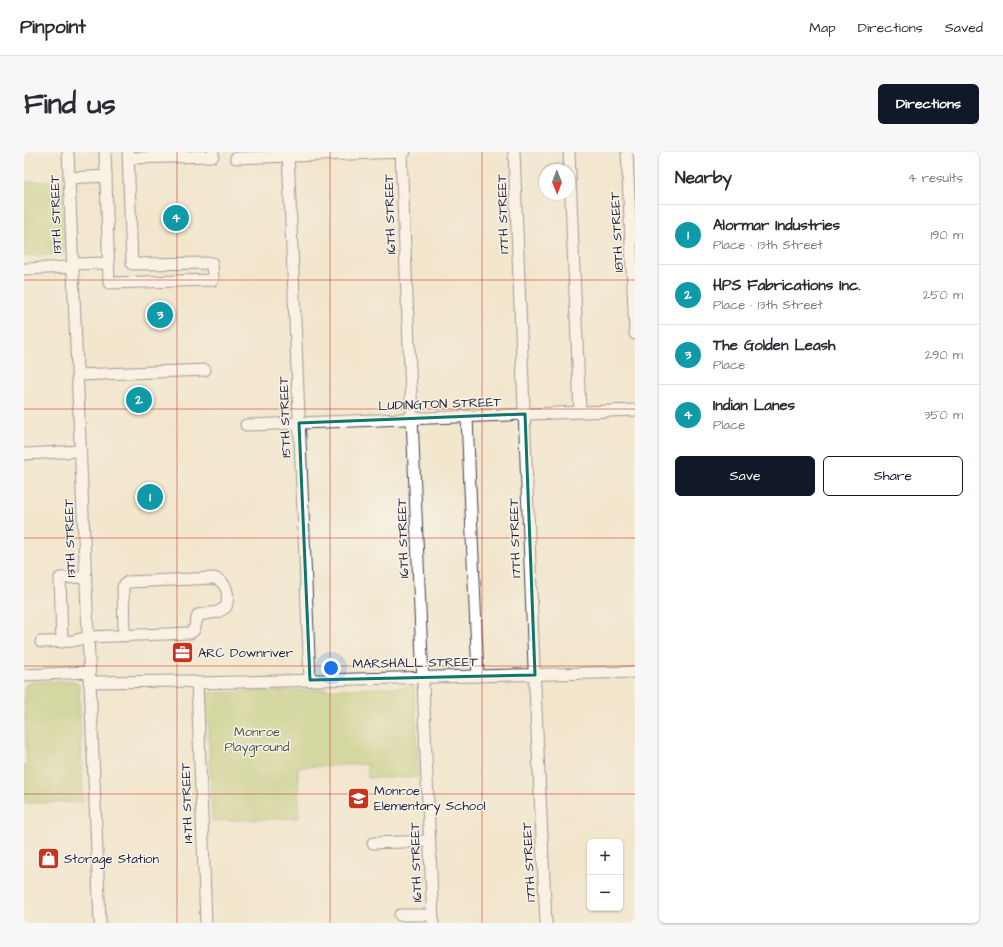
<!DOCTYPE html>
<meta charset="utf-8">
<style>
body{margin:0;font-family:"Architects Daughter",sans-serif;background:#f7f7f7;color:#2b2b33}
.controls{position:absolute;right:12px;bottom:12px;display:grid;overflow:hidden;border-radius:6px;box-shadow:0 1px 3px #0004}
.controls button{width:36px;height:36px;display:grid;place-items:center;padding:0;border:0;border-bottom:1px solid #e1e1e2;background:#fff;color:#2b2b33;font:20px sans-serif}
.compass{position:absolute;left:515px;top:12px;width:36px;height:36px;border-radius:50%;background:#fff;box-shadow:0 1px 3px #0004;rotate:179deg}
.you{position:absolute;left:307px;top:516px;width:14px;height:14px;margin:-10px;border:3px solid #fff;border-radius:50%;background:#1a73e8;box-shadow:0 0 0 6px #1a73e833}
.badge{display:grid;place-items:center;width:26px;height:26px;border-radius:50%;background:#111827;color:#fff;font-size:13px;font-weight:700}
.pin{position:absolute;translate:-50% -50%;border:2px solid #fff;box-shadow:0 1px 4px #0006}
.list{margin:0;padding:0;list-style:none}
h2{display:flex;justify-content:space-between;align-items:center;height:52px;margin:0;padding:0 16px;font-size:17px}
h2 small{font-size:13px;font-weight:400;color:#7c7c81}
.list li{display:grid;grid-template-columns:26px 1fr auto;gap:12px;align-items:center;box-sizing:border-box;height:60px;padding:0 16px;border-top:1px solid #e1e1e2}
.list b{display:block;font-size:15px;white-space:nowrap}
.list p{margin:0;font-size:13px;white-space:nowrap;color:#7c7c81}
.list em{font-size:13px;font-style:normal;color:#7c7c81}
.actions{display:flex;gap:8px;padding:12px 16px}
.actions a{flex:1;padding:9px 0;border:1px solid #111827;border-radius:6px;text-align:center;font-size:14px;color:#111827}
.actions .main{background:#111827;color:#fff}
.map{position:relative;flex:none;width:611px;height:771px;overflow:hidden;border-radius:6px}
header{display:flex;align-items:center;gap:24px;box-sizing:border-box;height:56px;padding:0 20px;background:#fff;border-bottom:1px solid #e1e1e2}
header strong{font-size:19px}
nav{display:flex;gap:22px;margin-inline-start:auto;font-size:14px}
.intro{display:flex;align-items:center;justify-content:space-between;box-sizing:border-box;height:96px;padding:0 24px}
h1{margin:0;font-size:28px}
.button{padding:10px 18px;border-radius:6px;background:#111827;color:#fff;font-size:14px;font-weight:700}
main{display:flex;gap:24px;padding:0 24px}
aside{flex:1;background:#fff;border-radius:6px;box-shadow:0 1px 3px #0004}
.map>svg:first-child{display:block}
</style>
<header>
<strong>Pinpoint</strong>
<nav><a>Map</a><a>Directions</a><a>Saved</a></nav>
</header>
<div class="intro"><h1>Find us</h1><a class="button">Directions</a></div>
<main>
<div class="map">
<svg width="611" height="771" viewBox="0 0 611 771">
<rect width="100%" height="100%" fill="#f7f3e8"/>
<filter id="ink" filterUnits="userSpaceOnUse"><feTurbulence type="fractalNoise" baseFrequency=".025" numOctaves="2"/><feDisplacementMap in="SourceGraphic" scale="8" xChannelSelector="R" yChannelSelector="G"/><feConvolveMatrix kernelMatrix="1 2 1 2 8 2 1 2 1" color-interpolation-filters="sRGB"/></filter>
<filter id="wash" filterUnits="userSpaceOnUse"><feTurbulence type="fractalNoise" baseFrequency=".012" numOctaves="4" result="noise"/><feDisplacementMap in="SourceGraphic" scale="16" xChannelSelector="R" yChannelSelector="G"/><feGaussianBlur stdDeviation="0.9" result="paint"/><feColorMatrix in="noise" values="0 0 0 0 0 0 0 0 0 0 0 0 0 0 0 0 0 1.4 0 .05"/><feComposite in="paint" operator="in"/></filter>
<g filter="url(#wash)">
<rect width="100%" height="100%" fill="#f2e6cd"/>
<!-- green -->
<g fill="#afc66b" stroke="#687453">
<path d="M 37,29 L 40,102 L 0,104 L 0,30 Z"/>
<path d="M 6,530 L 48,529 L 54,532 L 55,535 L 59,650 L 0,651 L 0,613 L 3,613 L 0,535 Z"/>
<path d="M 390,535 L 395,625 L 344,626 L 343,612 L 274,615 L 275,666 L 188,669 L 183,541 Z"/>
</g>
</g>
<g filter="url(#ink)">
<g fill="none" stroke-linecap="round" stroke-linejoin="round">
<defs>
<g id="minor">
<path d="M 44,0 L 76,771"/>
<path d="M 264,0 L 286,528"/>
<path d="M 377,0 L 409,771"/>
<path d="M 490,0 L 510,514 L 522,771"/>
<path d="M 545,0 L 556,260"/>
<path d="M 603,0 L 611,182"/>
<path d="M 105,6 L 189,4 L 189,0"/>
<path d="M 212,6 L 381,0"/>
<path d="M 82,24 L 85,131 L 189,128 L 188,111 L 108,112 L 104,0"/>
<path d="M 45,26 L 82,24 L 81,0"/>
<path d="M 48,112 L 85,111"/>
<path d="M 0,117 L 48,115"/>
<path d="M 54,223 L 181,218"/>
<path d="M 443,265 L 454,524"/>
<path d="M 222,273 L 611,258"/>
<path d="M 0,302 L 57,299"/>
<path d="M 17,490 L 49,489 L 64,485 L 166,481 L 170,478 L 174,463 L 194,460 L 202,455 C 206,443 203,430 190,426 L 104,430 L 101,432 L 99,435 L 100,484"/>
<path d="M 38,490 L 36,426 L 62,425"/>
<path d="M 0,523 L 65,520"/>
<path d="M 65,530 L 162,529 L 173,531 L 611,520"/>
<path d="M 173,531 L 182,771"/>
<path d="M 349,691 L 405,689"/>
<path d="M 376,763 L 408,763"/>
</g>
</defs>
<!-- minor casing -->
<use href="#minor" stroke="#413f51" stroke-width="13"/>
<!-- minor -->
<use href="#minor" stroke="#fff" stroke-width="11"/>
</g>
</g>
<!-- marked area -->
<path d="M0 0H611V771H0ZM 501,262 L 511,523 L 286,528 L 275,271 Z" fill="#f2e6cd" fill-opacity=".55" fill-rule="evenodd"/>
<path fill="none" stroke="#0f766e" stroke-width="3" stroke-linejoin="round" d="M 501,262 L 511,523 L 286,528 L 275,271 Z"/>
<!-- grid -->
<path fill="none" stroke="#c8321e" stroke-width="1" stroke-opacity="0.55" d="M 153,0 L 153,771M 306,0 L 306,771M 458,0 L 458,771M 0,128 L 611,128M 0,257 L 611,257M 0,386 L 611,386M 0,514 L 611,514M 0,642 L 611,642"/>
<!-- icons -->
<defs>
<symbol id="office-square" viewBox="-11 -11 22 22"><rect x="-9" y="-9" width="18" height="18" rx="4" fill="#c8321e" stroke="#f7f3e8"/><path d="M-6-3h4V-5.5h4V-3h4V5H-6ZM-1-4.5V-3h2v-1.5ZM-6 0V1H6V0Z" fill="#fff"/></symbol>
<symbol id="school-square" viewBox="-11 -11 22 22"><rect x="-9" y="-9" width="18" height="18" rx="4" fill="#c8321e" stroke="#f7f3e8"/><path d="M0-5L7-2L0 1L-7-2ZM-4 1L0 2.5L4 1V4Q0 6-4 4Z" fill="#fff"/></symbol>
<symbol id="shop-square" viewBox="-11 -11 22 22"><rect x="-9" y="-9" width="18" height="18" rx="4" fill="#c8321e" stroke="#f7f3e8"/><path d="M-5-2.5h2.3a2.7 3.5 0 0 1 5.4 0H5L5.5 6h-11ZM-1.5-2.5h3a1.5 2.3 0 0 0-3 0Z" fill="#fff"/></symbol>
</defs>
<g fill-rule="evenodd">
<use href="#office-square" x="146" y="488" width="25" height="25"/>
<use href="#school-square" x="322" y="634" width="25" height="25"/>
<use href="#shop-square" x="12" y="694" width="25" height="25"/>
</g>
<g text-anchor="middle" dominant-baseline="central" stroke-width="3" stroke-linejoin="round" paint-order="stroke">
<!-- street labels -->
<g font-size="13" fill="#22223b" stroke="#f7f3e8">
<text transform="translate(32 62) rotate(-92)">13TH STREET</text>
<text transform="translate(366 62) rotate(-92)">16TH STREET</text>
<text transform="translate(479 62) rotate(-92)">17TH STREET</text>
<text transform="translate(593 80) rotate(-93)">18TH STREET</text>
<text transform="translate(416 252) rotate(-2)">LUDINGTON STREET</text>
<text transform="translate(261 265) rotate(-92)">15TH STREET</text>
<text transform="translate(46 386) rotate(-92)">13TH STREET</text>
<text transform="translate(379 386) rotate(-92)">16TH STREET</text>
<text transform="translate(491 386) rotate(-92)">17TH STREET</text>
<text transform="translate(391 511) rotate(-1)">MARSHALL STREET</text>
<text transform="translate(163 651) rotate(-92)">14TH STREET</text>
<text transform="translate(392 710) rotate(-92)">16TH STREET</text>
<text transform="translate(505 710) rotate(-93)">17TH STREET</text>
</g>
<!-- poi labels -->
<g font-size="13" fill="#22223b" stroke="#f7f3e8" text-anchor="start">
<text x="174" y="501">ARC Downriver</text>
<text x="350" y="639">Monroe<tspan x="350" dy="15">Elementary School</tspan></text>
<text x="40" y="707">Storage Station</text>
</g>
<!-- park labels -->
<g font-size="13" fill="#4c5349" stroke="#f7f3e8">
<text x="233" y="580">Monroe<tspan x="233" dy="15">Playground</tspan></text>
</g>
</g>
</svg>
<div class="controls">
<button>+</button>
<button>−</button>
</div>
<svg class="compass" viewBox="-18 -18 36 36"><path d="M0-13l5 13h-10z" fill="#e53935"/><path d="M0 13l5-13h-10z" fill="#7c7c81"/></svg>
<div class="you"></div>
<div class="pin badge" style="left:126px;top:345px;background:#0f9aa8">1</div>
<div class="pin badge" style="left:115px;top:248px;background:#0f9aa8">2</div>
<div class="pin badge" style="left:136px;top:163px;background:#0f9aa8">3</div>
<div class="pin badge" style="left:152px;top:66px;background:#0f9aa8">4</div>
</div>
<aside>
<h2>Nearby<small>4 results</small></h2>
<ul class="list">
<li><span class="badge" style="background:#0f9aa8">1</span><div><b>Alormar Industries</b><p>Place · 13th Street</p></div><em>190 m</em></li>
<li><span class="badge" style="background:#0f9aa8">2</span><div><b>HPS Fabrications Inc.</b><p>Place · 13th Street</p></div><em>250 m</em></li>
<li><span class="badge" style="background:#0f9aa8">3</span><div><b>The Golden Leash</b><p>Place</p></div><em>290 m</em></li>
<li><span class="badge" style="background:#0f9aa8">4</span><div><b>Indian Lanes</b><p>Place</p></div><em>350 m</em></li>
</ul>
<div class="actions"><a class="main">Save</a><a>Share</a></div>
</aside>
</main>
